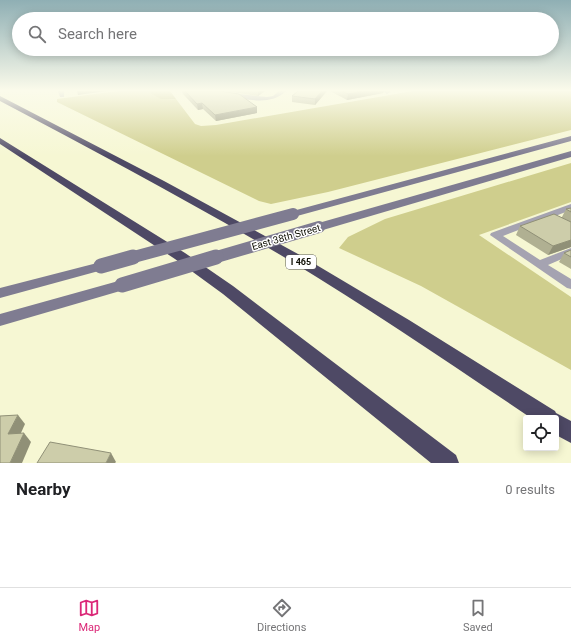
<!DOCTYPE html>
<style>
body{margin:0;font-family:Roboto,sans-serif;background:#f2f2f2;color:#202124}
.controls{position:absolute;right:12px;bottom:12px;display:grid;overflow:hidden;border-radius:4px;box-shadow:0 2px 10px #0003}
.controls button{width:36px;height:36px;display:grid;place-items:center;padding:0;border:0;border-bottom:1px solid #e0e0e0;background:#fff;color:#202124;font:20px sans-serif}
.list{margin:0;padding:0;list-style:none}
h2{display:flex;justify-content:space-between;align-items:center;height:52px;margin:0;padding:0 16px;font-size:17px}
h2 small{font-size:13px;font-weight:400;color:#757577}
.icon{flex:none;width:22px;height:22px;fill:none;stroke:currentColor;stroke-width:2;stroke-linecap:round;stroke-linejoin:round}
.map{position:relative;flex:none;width:571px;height:463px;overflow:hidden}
.search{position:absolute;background:#fff;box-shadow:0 2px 10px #0003;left:12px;right:12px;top:12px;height:44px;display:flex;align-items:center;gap:10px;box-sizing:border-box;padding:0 14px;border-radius:22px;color:#757577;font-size:15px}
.sheet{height:124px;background:#fff}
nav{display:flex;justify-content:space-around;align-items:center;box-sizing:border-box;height:56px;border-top:1px solid #e0e0e0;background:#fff;font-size:11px;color:#757577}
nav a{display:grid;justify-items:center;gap:2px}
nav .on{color:#db2777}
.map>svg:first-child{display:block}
</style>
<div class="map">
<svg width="571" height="463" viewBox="0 0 571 463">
<rect width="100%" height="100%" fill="#f6f7d3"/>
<!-- green -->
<g fill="#cfce8d">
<path d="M 118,91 L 151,91 L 150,93 C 161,97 162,100 176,99 L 195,124 L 201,126 L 216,125 L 413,91 L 571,91 L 571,130 L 328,192 L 271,204 L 259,201 L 57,102 L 57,99 Z"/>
<path d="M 571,163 L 571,202 L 479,235 L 571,297 L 571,370 L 421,286 L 339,248 L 348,237 L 385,219 Z"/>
</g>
<!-- forest -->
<path fill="#b8b773" d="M 151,91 L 170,91 L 176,99 L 161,99 L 150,93 Z"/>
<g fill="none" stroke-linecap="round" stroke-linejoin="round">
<!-- lane -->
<g fill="#a5a3b1" fill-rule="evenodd">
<path d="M 58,91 L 64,91 L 64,97 L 60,97 Z"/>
<path d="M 571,204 L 571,210 L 503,236 L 540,260 L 571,248 L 571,255 L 548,265 L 571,279 L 571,289 L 567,288 L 490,235 L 491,233 Z"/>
</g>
<!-- street -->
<g fill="#a5a3b1" fill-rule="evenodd">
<path d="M 279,91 L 286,91 C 271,106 248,99 229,97 L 226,95 L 229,93 L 267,97 L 273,96 Z"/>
<path d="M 383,91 L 390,91 L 390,92 L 387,94 Z"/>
</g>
<!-- secondary -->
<g fill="#7f7c91" fill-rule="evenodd">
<path d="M 571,136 L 571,141 L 297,216 L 289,216 L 287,214 L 289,212 Z"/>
<path d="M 571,151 L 571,157 L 323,230 L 315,230 L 313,227 L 315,224 Z"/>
<path d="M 101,262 L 106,263 L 108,266 L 106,269 L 0,298 L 0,288 Z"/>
<path d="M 122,280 L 127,281 L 129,285 L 127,289 L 0,326 L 0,314 Z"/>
</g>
<!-- highway -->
<g fill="#4e4965" fill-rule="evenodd">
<path d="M 0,96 L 164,181 L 298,254 L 409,320 L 555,411 L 556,413 L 571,421 L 571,443 L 556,435 L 556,418 L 531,418 C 451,364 371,310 289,260 C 194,204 97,152 0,101 Z"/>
<path d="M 0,138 L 185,253 L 233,286 L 456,455 L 459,463 L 431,463 L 223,294 L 175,259 L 0,144 Z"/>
</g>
<!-- secondary-bridge-far1 -->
<g stroke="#7f7c91" stroke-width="12">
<path d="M 130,258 L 293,214"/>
<path d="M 213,258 L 319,227"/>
</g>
<!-- secondary-bridge -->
<g stroke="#7f7c91" stroke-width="15">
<path d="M 101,266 L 133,257"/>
<path d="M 122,285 L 216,257"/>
</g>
</g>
<!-- wall -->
<g fill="#b0b092">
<path d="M 182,91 L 220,91 L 257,107 L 257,113 L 216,121 L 203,109 L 198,110 L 183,94 Z"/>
<path d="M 226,91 L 265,91 L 258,96 Z"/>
<path d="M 298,91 L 327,91 L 315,105 L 292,102 L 292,96 Z"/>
<path d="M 330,91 L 384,91 L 383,93 L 347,100 Z"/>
<path d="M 571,208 L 571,247 L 548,255 L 516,235 L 520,226 L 562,217 L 566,209 Z"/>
<path d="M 571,250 L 571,269 L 559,262 L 564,253 Z"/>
</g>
<!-- shaded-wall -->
<g fill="#909077">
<path d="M 77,91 L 107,91 L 78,95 Z"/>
<path d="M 258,91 L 265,91 L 258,96 Z"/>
<path d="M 322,91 L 327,91 L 315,105 L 315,99 Z"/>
<path d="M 363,91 L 384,91 L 383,93 L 347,100 L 348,94 Z"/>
<path d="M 202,103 L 203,109 L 198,110 L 197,104 Z"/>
<path d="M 257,107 L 257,113 L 216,121 L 215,115 Z"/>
<path d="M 571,240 L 571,247 L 548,255 L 553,246 Z"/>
<path d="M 18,415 L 25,424 L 16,444 L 8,434 Z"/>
<path d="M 24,433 L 31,442 L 22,463 L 10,463 Z"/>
<path d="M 111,453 L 116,462 L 115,463 L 106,463 Z"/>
</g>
<!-- building -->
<g fill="#cdcdaa" stroke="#909077">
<path d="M 185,91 L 220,91 L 239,94 L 257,107 L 215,115 L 202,103 L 197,104 Z"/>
<path d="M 298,91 L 322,91 L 315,99 L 292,96 Z"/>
<path d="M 342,91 L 363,91 L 348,94 Z"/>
<path d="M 571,208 L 571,212 L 566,209 Z"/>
<path d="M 554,214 L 571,222 L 571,240 L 553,246 L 520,226 Z"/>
<path d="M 571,250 L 571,257 L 564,253 Z"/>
<path d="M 18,415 L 8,434 L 24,433 L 10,463 L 0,463 L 0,416 Z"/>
<path d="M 50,442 L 111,453 L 106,463 L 37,463 Z"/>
</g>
<!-- sky -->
<linearGradient id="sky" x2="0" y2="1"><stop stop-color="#8fafb4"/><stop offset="0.58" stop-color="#fbfbeb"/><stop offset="1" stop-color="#fbfbeb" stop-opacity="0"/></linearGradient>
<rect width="571" height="156" fill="url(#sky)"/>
<g text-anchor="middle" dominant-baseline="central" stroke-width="3" stroke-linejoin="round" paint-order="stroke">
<!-- shield labels -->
<rect fill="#fff" stroke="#57574f" stroke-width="1" x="286" y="255" width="30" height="14" rx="3"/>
<g font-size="9" font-weight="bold" fill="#0f0f04">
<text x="301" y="262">I 465</text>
</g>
<!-- street labels -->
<g font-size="10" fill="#0f0f04" stroke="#fff">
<text transform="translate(286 237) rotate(-16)">East 38th Street</text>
</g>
</g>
</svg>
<div class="controls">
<button><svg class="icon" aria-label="locate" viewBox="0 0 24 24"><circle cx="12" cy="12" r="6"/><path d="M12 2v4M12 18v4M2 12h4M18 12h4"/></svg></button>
</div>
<div class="search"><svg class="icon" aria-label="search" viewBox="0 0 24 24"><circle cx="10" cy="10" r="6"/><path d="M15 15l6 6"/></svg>Search here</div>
</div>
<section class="sheet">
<h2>Nearby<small>0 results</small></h2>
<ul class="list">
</ul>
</section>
<nav>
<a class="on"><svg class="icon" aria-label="map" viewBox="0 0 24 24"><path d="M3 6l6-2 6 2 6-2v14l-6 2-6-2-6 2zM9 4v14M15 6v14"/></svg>Map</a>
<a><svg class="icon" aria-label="directions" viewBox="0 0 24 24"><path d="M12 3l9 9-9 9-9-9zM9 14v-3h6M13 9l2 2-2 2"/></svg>Directions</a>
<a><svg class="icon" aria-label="saved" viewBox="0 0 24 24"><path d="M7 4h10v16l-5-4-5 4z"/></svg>Saved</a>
</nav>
